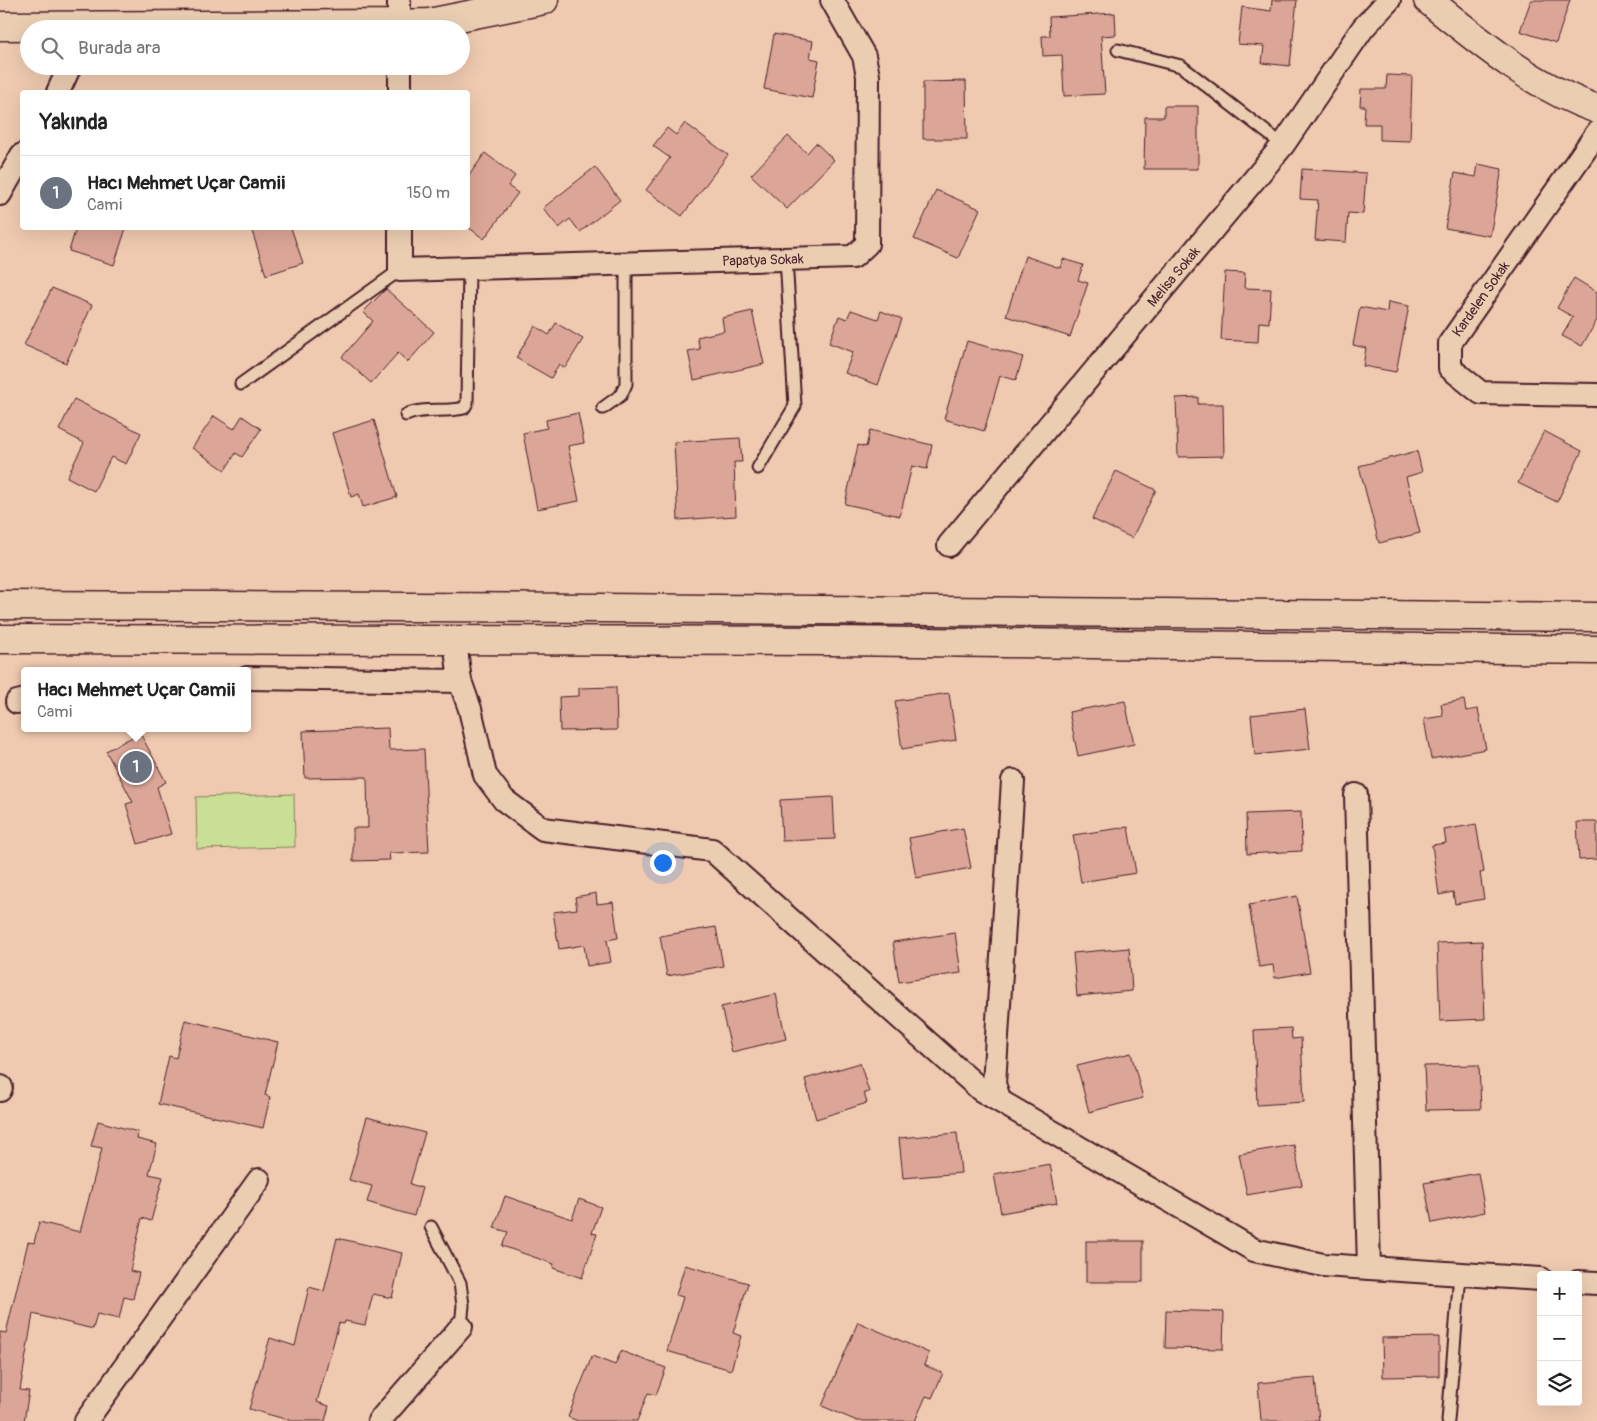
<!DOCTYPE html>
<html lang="tr">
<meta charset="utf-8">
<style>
body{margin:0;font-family:Pangolin,sans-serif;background:#f6f6f6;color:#222}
.controls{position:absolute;right:15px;bottom:15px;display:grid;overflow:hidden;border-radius:5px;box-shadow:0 5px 20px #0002}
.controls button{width:45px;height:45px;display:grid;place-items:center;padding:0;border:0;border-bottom:1px solid #e0e0e0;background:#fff;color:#222;font:25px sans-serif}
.you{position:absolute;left:662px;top:862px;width:18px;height:18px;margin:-12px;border:4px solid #fff;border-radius:50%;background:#1a73e8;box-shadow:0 0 0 8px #1a73e833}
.badge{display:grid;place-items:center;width:32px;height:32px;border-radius:50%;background:#0b8043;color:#fff;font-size:16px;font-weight:700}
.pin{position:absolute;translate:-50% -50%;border:2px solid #fff;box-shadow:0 1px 5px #0006}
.popup{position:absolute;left:21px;top:667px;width:230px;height:65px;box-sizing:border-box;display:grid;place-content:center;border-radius:5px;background:#fff;filter:drop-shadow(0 1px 4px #0005);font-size:16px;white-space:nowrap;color:#767676}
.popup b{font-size:19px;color:#222}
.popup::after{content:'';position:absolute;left:50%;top:100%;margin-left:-10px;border:10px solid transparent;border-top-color:#fff}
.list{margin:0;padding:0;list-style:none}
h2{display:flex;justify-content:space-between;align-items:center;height:65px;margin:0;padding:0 20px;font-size:21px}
h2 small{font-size:16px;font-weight:400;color:#767676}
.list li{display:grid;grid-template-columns:32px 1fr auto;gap:15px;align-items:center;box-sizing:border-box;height:75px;padding:0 20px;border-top:1px solid #e0e0e0}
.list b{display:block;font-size:19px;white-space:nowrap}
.list p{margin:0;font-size:16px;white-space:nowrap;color:#767676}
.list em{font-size:16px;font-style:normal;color:#767676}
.icon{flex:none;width:28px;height:28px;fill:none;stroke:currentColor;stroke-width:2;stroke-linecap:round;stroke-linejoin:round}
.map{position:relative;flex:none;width:1597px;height:1421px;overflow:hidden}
.search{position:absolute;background:#fff;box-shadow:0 5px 20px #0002;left:20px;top:20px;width:450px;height:55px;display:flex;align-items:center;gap:12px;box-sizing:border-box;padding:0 18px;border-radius:28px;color:#767676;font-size:19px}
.panel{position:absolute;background:#fff;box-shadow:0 5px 20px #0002;left:20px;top:90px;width:450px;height:140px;border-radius:5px}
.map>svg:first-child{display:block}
</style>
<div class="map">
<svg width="1597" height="1421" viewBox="0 0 1597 1421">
<rect width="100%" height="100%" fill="#efcab0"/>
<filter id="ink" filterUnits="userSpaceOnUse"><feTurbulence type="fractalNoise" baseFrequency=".02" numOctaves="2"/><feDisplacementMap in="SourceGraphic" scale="10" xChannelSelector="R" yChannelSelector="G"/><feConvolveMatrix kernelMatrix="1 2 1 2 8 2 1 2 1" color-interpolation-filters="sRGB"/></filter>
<g filter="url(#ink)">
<!-- green -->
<path fill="#c8df95" stroke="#897f60" d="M 294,794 L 295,847 L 197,849 L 196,797 Z"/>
<!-- building -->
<g fill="#dba697" stroke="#4a1f2b">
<path d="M 1272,0 L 1297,0 L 1290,66 L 1262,63 L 1264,46 L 1238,44 L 1242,7 L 1271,11 Z"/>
<path d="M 1531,0 L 1570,0 L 1556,43 L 1520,31 Z"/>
<path d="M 1115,13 L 1116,35 L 1101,36 L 1105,94 L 1064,96 L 1062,55 L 1043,56 L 1042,36 L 1050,36 L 1049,17 Z"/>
<path d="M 774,34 L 813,41 L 810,58 L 819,60 L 812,98 L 764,89 Z"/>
<path d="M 1387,75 L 1412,76 L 1410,141 L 1380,140 L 1380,124 L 1364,124 L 1365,106 L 1360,106 L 1361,89 L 1386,89 Z"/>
<path d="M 966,81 L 967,139 L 923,139 L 923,82 Z"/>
<path d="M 1164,106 L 1198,106 L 1198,169 L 1144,169 L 1145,117 L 1164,117 Z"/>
<path d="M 685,123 L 728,155 L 682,216 L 646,190 L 670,158 L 653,146 L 667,128 L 676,135 Z"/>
<path d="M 788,136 L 807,153 L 816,143 L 834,160 L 787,209 L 751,175 Z"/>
<path d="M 485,153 L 515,176 L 508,186 L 518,193 L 484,239 L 468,227 L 468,177 Z"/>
<path d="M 1478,164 L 1502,169 L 1490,236 L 1445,228 L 1455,173 L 1476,177 Z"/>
<path d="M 595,167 L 620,200 L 580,232 L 570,219 L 559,228 L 543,208 Z"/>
<path d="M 1302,169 L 1366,173 L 1363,214 L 1348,213 L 1346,242 L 1315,240 L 1318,200 L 1300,199 Z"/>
<path d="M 936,190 L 980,209 L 958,258 L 914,239 Z"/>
<path d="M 76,228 L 126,228 L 114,265 L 69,251 Z"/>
<path d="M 251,228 L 291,228 L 303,263 L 266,275 Z"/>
<path d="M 1025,256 L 1060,268 L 1063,259 L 1083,265 L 1078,280 L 1088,283 L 1070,337 L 1006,316 Z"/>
<path d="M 1225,272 L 1245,273 L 1244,288 L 1271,289 L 1269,323 L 1259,322 L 1258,342 L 1221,340 Z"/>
<path d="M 1574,278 L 1597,292 L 1597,320 L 1582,346 L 1562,336 L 1573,317 L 1557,308 Z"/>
<path d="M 52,288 L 92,305 L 66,363 L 24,345 Z"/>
<path d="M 386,289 L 434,332 L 408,362 L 398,353 L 371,383 L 342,357 L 373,321 L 363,312 Z"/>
<path d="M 1388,302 L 1409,306 L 1396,372 L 1363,366 L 1366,348 L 1353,345 L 1360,307 L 1387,312 Z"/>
<path d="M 851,310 L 878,319 L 881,311 L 902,319 L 878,385 L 845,373 L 853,352 L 829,343 L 839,316 L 847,319 Z"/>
<path d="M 752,311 L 764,364 L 694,380 L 688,351 L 700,349 L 697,337 L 724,331 L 722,318 Z"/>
<path d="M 556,323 L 583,339 L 565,368 L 559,364 L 551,378 L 516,358 L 535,326 L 549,335 Z"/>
<path d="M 967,341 L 1023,357 L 1016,380 L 1000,376 L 984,431 L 944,419 Z"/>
<path d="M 1198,397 L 1198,404 L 1223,404 L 1224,456 L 1178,457 L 1176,398 Z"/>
<path d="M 74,399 L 141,433 L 126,464 L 111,457 L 94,491 L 67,477 L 84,443 L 59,430 Z"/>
<path d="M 578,413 L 584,443 L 568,446 L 579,501 L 537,509 L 523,433 L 547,428 L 546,420 Z"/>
<path d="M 214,416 L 234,429 L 242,416 L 261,429 L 242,457 L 236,453 L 225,470 L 192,448 Z"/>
<path d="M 374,420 L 397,497 L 363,507 L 359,494 L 351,497 L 332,433 Z"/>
<path d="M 870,430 L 932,445 L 927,469 L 912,466 L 900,516 L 845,504 L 858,445 L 866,447 Z"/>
<path d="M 1544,431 L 1582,451 L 1557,502 L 1518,483 Z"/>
<path d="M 740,438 L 742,462 L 734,462 L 736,516 L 678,520 L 674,442 Z"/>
<path d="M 1417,451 L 1422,472 L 1406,477 L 1420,533 L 1379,543 L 1359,466 Z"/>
<path d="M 1116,471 L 1156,490 L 1132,538 L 1092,519 Z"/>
<path d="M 616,687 L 617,730 L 560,731 L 559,697 L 579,696 L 579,688 Z"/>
<path d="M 949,693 L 956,740 L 902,749 L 895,701 Z"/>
<path d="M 1464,700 L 1466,711 L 1478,709 L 1486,749 L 1431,759 L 1424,719 L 1443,716 L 1441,704 Z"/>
<path d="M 1125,701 L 1134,744 L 1078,756 L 1069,712 Z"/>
<path d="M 1305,709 L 1310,749 L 1255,755 L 1251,715 Z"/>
<path d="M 388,728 L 389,750 L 424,749 L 429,852 L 389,853 L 390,860 L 353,861 L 353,828 L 368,828 L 367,777 L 305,778 L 303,731 Z"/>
<path d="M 140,733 L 166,782 L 157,787 L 171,834 L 138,844 L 126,804 L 133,802 L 106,751 Z"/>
<path d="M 833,797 L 835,839 L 782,841 L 780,800 Z"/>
<path d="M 1301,812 L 1302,851 L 1247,854 L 1246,814 Z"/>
<path d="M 1577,822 L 1597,822 L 1597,859 L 1579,860 Z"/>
<path d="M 1476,824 L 1484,872 L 1480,873 L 1484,899 L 1455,904 L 1453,892 L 1439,895 L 1432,845 L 1446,843 L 1444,830 Z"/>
<path d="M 1128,827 L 1136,873 L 1081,882 L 1073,835 Z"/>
<path d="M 963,828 L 971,868 L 916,878 L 909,838 Z"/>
<path d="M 596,893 L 597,904 L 613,902 L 618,938 L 607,940 L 611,962 L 587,966 L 584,945 L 559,949 L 553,912 L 577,909 L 575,897 Z"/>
<path d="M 1297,896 L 1310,972 L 1275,978 L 1273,965 L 1259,967 L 1249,905 Z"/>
<path d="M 716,927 L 723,966 L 667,976 L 660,936 Z"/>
<path d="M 955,933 L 961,973 L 899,982 L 893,942 Z"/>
<path d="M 1482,941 L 1485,1019 L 1440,1021 L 1437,943 Z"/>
<path d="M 1129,948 L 1132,991 L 1077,996 L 1073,953 Z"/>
<path d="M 776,994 L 786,1039 L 732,1052 L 721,1007 Z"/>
<path d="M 185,1020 L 278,1042 L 265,1095 L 270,1097 L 263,1128 L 158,1104 L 169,1056 L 176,1058 Z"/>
<path d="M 1291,1028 L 1292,1039 L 1301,1038 L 1304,1102 L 1257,1105 L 1254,1030 Z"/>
<path d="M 1131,1053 L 1143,1098 L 1089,1112 L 1077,1066 Z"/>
<path d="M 860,1063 L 869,1092 L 864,1093 L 867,1103 L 816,1119 L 805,1079 Z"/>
<path d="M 1479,1065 L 1481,1109 L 1426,1110 L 1424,1066 Z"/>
<path d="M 367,1117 L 425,1133 L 410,1184 L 422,1188 L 414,1216 L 367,1202 L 372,1186 L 349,1180 Z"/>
<path d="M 98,1121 L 138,1132 L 137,1139 L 157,1144 L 149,1174 L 163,1177 L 151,1221 L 142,1218 L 130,1271 L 139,1273 L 133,1299 L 124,1297 L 119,1319 L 97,1314 L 93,1329 L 33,1314 L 20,1390 L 29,1391 L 24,1421 L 0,1421 L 0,1332 L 6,1333 L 28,1242 L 34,1243 L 39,1222 L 80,1232 L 102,1148 L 91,1146 Z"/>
<path d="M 957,1133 L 961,1173 L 903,1178 L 899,1138 Z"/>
<path d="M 1294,1145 L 1302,1185 L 1247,1195 L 1239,1154 Z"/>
<path d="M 1050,1164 L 1057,1203 L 1001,1213 L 994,1174 Z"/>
<path d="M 1478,1173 L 1485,1212 L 1432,1223 L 1424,1183 Z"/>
<path d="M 505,1196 L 572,1219 L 579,1199 L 601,1207 L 592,1233 L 597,1234 L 582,1278 L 553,1268 L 554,1264 L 502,1246 L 508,1232 L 494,1228 Z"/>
<path d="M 337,1238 L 402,1253 L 392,1298 L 373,1294 L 365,1325 L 345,1321 L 344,1324 L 339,1323 L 317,1402 L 329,1406 L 325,1421 L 292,1421 L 249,1409 L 270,1338 L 295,1346 L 309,1287 L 324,1291 Z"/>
<rect x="1086" y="1241" width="57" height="41"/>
<path d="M 685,1265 L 748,1283 L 733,1333 L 741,1336 L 731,1370 L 667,1351 L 683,1297 L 676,1295 Z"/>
<path d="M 1166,1310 L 1224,1312 L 1223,1349 L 1165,1348 Z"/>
<path d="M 858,1322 L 929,1353 L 924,1365 L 943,1373 L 932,1398 L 926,1396 L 915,1421 L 857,1421 L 822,1406 Z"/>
<path d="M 1439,1337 L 1439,1376 L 1383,1377 L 1382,1338 Z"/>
<path d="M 621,1351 L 666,1368 L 656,1395 L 648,1393 L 637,1421 L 578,1421 L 568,1417 L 592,1356 L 615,1365 Z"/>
<path d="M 1315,1378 L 1319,1421 L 1261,1421 L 1258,1383 Z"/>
</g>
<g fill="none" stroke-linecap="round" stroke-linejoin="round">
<defs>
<g id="service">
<path d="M 1118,50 L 1181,66 L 1283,145"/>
<path d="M 241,384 L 400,270"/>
<path d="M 603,408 L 621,395 L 626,384 L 626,263"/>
<path d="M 406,415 C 423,407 445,413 464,408 L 467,403 L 469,268"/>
<path d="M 758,468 L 795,406 L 786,258"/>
<path d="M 431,1227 L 460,1283 L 463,1305 L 461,1327"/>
<path d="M 1448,1421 L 1460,1274"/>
</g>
<g id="minor">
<path d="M 399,0 L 399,29"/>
<path d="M 400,66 L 400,92"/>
<path d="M 58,92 L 70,66"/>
<path d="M 1597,133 L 1450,343 L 1450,368 L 1481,393 L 1597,395"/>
<path d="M 0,194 L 22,155"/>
<path id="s1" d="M 400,228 L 400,270 L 853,257 L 867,244 L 868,76 L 864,56 L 832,0"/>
<path id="s2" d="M 949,545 L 1283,145 L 1363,28 L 1389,0"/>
<path d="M 455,641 L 460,681 L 470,709 L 485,775 L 504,800 L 543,829 L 712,850 L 981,1090 L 1254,1250 L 1323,1265 L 1541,1279"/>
<path d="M 247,678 L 460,681"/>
<path d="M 17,702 L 25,700"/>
<path d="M 1356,795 L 1369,1268"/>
<path d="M 0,1090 L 1,1087"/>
<path d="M 1000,1101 L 994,1084 L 1013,781"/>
<path d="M 1578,1282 L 1597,1283"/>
<path d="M 86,1421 L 259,1180"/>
<path d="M 379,1421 L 461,1327"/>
</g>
<g id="tertiary">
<path d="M 1428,0 C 1481,43 1532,86 1597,109"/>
<path d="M 0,26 L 399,24 L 429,23 L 544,0"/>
</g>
<g id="secondary">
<path d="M 0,605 L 601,608 L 1597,617"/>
<path d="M 0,639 L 832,641 L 1597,650"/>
</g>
</defs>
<!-- service casing -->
<use href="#service" stroke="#4a1f2b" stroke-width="15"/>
<!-- minor casing -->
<use href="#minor" stroke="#4a1f2b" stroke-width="26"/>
<!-- tertiary casing -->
<use href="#tertiary" stroke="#4a1f2b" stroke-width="31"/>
<!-- secondary casing -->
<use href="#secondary" stroke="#4a1f2b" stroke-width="31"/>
<!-- service -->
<use href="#service" stroke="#ebceb2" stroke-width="11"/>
<!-- minor -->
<use href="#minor" stroke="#ebceb2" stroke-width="22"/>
<!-- tertiary -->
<use href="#tertiary" stroke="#ebceb2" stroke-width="28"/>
<!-- secondary -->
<use href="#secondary" stroke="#ebceb2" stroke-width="28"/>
</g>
</g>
<g text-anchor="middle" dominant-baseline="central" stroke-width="4" stroke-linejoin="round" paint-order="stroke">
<!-- street labels -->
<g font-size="14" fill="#4a1f2b" stroke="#ebceb2">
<text stroke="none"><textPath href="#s1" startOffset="405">Papatya Sokak</textPath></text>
<text stroke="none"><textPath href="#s2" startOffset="350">Melisa Sokak</textPath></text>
<text transform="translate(1481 299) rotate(-55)">Kardelen Sokak</text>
</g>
</g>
</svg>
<div class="controls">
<button>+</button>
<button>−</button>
<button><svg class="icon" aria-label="layers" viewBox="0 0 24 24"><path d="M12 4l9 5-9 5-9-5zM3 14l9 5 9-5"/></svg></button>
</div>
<div class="you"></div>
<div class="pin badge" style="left:136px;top:767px;background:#6b7280">1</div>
<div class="popup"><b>Hacı Mehmet Uçar Camii</b>Cami</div>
<div class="search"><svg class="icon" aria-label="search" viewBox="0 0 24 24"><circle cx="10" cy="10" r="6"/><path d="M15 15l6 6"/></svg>Burada ara</div>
<section class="panel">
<h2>Yakında<small></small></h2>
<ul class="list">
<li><span class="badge" style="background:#6b7280">1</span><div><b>Hacı Mehmet Uçar Camii</b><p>Cami</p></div><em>150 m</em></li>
</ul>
</section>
</div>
